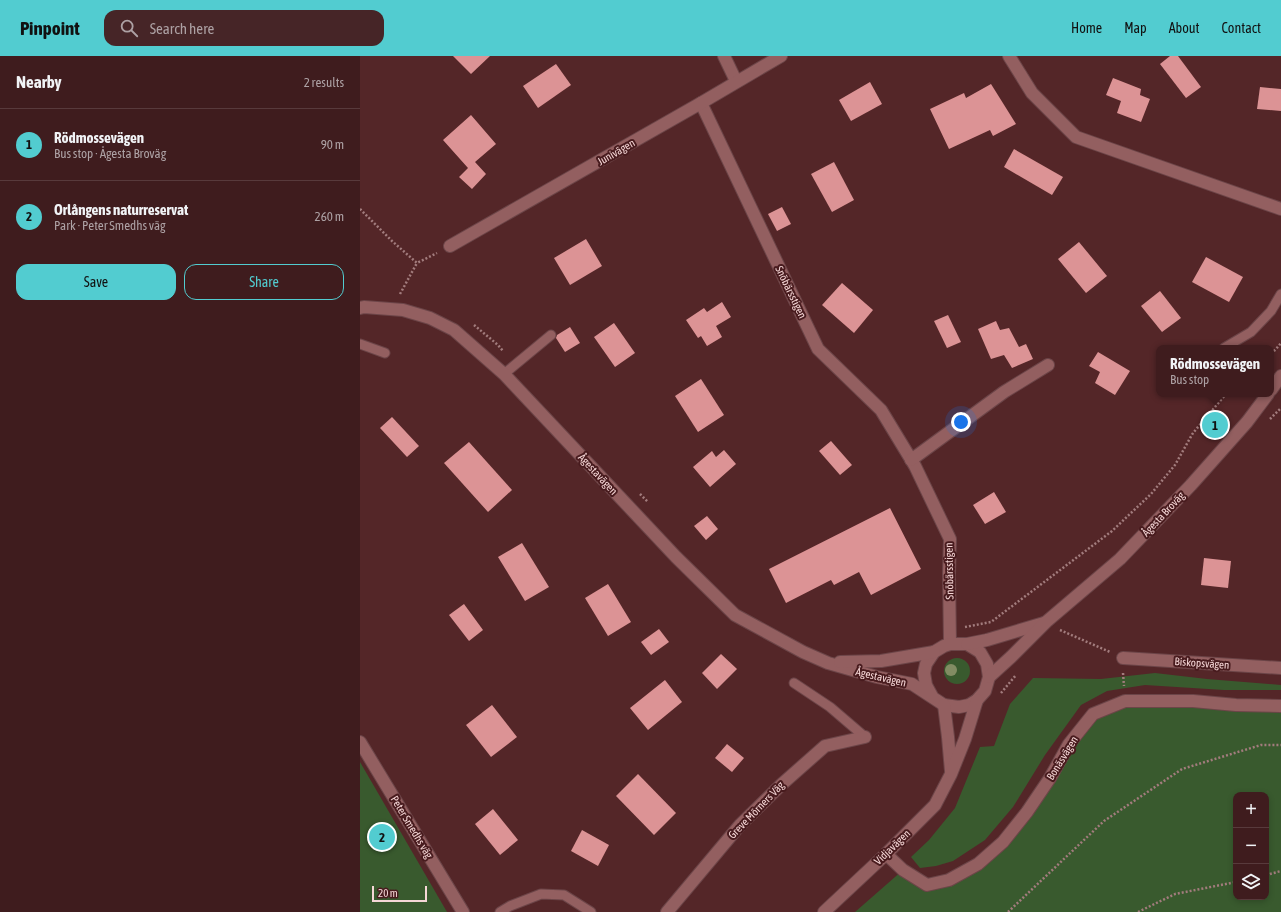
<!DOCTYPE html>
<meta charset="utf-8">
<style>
body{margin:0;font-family:"Asap Condensed",sans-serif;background:#462527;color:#f1f3f6}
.controls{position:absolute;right:12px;bottom:12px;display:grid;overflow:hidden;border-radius:8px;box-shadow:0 2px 6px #0003}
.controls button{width:36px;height:36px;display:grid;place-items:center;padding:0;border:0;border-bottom:1px solid #583a3c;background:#3f1c1e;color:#f1f3f6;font:20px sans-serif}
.scale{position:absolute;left:12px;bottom:10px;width:55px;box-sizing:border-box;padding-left:4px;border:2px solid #f6d7d7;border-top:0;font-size:11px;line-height:14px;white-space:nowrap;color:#f6d7d7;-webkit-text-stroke:3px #481b1e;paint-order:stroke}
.you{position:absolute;left:601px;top:366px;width:14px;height:14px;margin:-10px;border:3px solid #fff;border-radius:50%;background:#1a73e8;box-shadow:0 0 0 6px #1a73e833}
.badge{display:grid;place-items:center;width:26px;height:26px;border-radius:50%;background:#52ccd0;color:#111;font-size:13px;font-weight:700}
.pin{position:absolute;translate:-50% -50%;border:2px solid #fff;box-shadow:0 1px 4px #0006}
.popup{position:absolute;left:796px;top:289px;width:118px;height:52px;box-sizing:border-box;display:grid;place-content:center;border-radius:8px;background:#3f1c1e;filter:drop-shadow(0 1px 3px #0005);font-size:13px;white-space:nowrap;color:#ada1a4}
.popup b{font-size:15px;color:#f1f3f6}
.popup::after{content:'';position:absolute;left:50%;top:100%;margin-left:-8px;border:8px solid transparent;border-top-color:#3f1c1e}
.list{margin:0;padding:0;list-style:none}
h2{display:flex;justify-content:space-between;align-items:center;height:52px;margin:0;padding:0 16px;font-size:17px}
h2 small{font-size:13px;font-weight:400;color:#ada1a4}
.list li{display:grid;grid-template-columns:26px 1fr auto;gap:12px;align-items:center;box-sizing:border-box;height:72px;padding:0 16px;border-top:1px solid #583a3c}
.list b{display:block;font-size:15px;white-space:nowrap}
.list p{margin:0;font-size:13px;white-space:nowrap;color:#ada1a4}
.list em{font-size:13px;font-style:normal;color:#ada1a4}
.actions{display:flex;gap:8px;padding:12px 16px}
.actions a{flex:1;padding:9px 0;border:1px solid #52ccd0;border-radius:12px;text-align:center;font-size:14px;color:#52ccd0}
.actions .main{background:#52ccd0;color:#111}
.icon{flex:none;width:22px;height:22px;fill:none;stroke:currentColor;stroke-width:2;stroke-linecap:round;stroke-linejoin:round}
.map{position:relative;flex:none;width:921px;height:856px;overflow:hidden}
header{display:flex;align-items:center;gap:24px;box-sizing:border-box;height:56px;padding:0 20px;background:#52ccd0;color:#111}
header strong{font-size:19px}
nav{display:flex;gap:22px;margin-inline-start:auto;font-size:14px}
.search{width:280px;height:36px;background:#462527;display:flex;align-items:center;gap:10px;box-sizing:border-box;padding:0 14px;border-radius:12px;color:#ada1a4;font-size:15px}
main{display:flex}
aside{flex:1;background:#3f1c1e}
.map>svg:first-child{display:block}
</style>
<header>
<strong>Pinpoint</strong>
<div class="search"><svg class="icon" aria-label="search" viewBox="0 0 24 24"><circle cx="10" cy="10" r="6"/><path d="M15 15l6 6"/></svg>Search here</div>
<nav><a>Home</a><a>Map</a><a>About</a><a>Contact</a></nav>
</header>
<main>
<aside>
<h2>Nearby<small>2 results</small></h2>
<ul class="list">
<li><span class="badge">1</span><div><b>Rödmossevägen</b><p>Bus stop · Ågesta Broväg</p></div><em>90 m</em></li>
<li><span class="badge">2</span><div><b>Orlångens naturreservat</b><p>Park · Peter Smedhs väg</p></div><em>260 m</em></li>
</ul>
<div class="actions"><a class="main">Save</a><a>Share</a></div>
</aside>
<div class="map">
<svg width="921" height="856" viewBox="0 0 921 856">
<rect width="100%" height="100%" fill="#542628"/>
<!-- green -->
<g fill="#395a2e" fill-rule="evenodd">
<circle cx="597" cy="615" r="13"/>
<path d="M 795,617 L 847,623 L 921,629 L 921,634 L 864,634 L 785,629 L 747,635 L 721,649 L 685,699 L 653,751 L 625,784 L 593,805 L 576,810 L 560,812 L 551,801 L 569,784 L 595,752 L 620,691 L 634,690 L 650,648 L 673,622 L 741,623 Z"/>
<path d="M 765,645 L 921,650 L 921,856 L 495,856 L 543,814 L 567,829 L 589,824 L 643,786 L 733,658 ZM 876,739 L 906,739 L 906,841 L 876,841 Z"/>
<path d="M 0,706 L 87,856 L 0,856 Z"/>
</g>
<!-- building -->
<g fill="#dc9395">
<path d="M 93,0 L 130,0 L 111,18 Z"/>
<path d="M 810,0 L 818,0 L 841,31 L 826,42 L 800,8 Z"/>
<path d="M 196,8 L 211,29 L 178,52 L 163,30 Z"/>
<path d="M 753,22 L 781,33 L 780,39 L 790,43 L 781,66 L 757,57 L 761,45 L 746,39 Z"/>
<path d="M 510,26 L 522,48 L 491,65 L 479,44 Z"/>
<path d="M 631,28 L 656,68 L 633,80 L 630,74 L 589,93 L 570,53 L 604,37 L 606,42 Z"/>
<path d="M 900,31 L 921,33 L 921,55 L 897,53 Z"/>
<path d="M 111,59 L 136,88 L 115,106 L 126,118 L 112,133 L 99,121 L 108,112 L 83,84 Z"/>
<path d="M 654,93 L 703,121 L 692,139 L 644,111 Z"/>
<path d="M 474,106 L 494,144 L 472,156 L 451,118 Z"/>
<path d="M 422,151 L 431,168 L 417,175 L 408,158 Z"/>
<path d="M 226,183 L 242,210 L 210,229 L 194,202 Z"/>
<path d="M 719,186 L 747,220 L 726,237 L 698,203 Z"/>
<path d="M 846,201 L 883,221 L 869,246 L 832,226 Z"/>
<path d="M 482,227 L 513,254 L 494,277 L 462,249 Z"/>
<path d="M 800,235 L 821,262 L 802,276 L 781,250 Z"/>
<path d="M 362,246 L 371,261 L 356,270 L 362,281 L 347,290 L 341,280 L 338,282 L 326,264 L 344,252 L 347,256 Z"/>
<path d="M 588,259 L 601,286 L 587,292 L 574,265 Z"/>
<path d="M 636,265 L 640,274 L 649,272 L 659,291 L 666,288 L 673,303 L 652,312 L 644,299 L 631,303 L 618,273 Z"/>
<path d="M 254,267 L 275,297 L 255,311 L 234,281 Z"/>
<path d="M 210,271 L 220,287 L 205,296 L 196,282 L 197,279 Z"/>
<path d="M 738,296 L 770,315 L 755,339 L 735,327 L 740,316 L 729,310 Z"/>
<path d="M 341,323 L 364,359 L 338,376 L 315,340 Z"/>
<path d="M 32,361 L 59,390 L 47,401 L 20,372 Z"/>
<path d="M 471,385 L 492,409 L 480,419 L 459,395 Z"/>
<path d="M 109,386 L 152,434 L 128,456 L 84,407 Z"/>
<path d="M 364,394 L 376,408 L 350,431 L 333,411 L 352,395 L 356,401 Z"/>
<path d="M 634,436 L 646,456 L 625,468 L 613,449 Z"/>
<path d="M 530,452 L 561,513 L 511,539 L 499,516 L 474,529 L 471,524 L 426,547 L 409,513 Z"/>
<path d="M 347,460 L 358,473 L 346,484 L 334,470 Z"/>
<path d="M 162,487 L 189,531 L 165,545 L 138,501 Z"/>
<path d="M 844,502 L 871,505 L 868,532 L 841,529 Z"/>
<path d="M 248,528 L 271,566 L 248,580 L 225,542 Z"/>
<path d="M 104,548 L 123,574 L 109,585 L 89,559 Z"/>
<path d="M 299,573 L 309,586 L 291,599 L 281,586 Z"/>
<path d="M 361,598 L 377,613 L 357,633 L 342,617 Z"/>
<path d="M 305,624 L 322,646 L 288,674 L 270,652 Z"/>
<path d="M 132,649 L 157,681 L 131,701 L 106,669 Z"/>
<path d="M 367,688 L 384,702 L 372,716 L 355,702 Z"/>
<path d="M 278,718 L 316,757 L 294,779 L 256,740 Z"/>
<path d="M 133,753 L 158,784 L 140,799 L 115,768 Z"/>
<path d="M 222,774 L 249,789 L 238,810 L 211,795 Z"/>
</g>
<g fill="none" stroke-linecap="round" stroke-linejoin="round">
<defs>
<g id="lane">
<path d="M 0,288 L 25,297"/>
<path d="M 864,292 L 891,276 L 911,255 L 921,238"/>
<path d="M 144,318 L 191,279"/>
<path d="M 434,627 L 470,651 L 505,681"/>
<path d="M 140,856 L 150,850 L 181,838 L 204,839 L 231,856"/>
</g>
<g id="street">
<path d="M 364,0 L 376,25"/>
<path d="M 649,0 L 672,37 L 716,81 L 921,153"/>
<path d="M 341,47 L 458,293 L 521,354 L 555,410 L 590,483 L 589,518 L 590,588"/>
<path d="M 90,190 L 341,47 L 421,0"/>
<path d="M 551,404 L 644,336 L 688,309"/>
<path d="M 763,602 L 921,612"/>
<path d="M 0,686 L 103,856"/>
<path d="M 526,798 L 543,814 L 567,829 L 589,824 L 618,808 L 643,786 L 667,756 L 690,722 L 709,688 L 733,658 L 765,645 L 833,645 L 876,649 L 921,650"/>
<path d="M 307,856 L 380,769 L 422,728 L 465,690 L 505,681"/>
</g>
<g id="secondary">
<path d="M 0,252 L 4,251 L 43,254 L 70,262 L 94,274 L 144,318 L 316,501 L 375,559 L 443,596 L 468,607 L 517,621 L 552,628 L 584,649 L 599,651 L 609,649 L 617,644 L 625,635 L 629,621 L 627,608 L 620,596 L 607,588 L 590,588 L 584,590 L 574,596 L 566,608 L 564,617 L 566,629 L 572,640"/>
<path d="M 911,334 L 921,320"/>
<path d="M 607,588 L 627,584 L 684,567"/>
<path d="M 480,606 L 521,605 L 574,596"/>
<path d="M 629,621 L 651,601 L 686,566 L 760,503 L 831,429 L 887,366 L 908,338"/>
<path d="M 584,649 L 588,681 L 591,715"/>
<path d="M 464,856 L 526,798 L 575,749 L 591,718 L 605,683 L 617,644"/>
</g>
</defs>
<!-- lane casing -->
<use href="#lane" stroke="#6c4548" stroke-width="11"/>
<!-- street casing -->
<use href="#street" stroke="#6c4548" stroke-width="14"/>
<!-- secondary casing -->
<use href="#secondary" stroke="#6c4548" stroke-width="14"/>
<!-- path -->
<g stroke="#a27c7d" stroke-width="2.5" stroke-dasharray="2 2" stroke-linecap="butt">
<path d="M 0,153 L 32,185 L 57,207 L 77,197"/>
<path d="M 40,238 L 57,207"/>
<path d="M 114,269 L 138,289 L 143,295"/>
<path d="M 911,298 L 916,293 L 921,287"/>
<path d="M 910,363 L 921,352"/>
<path d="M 280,438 L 288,446"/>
<path d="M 605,571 L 631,566 L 752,475 L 791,438 L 815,409 L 833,377 L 866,338"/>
<path d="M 700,574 L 750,596"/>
<path d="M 763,617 L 764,630"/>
<path d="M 641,637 L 656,619"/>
<path d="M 906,819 L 921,815"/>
<path d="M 648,856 L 744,765 L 822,713 L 901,689 L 921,689"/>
<path d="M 778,856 L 815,838 L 876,826"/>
</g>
<!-- lane -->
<use href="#lane" stroke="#935f60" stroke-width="9"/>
<!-- street -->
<use href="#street" stroke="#935f60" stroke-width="12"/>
<!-- secondary -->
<use href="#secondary" stroke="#935f60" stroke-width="12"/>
</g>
<!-- trees -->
<circle fill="#828c63" cx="591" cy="614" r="6"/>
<g text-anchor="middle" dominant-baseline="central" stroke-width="4" stroke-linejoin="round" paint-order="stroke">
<!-- street labels -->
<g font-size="11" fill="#f6d7d7" stroke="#481b1e">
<text transform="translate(256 96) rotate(-30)">Junivägen</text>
<text transform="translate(431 236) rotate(64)">Snöbärsstigen</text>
<text transform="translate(238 418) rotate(47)">Ågestavägen</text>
<text transform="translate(803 458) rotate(-47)">Ågesta Broväg</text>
<text transform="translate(589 515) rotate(-91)">Snöbärsstigen</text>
<text transform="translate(842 607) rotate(4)">Biskopsvägen</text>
<text transform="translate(521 621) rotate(13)">Ågestavägen</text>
<text transform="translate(702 702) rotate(-58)">Bonäsvägen</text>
<text transform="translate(396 754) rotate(-46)">Greve Mörners Väg</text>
<text transform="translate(52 771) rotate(59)">Peter Smedhs väg</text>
<text transform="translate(532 791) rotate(-44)">Vidjavägen</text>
</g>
</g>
</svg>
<div class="controls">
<button>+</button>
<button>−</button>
<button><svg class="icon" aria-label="layers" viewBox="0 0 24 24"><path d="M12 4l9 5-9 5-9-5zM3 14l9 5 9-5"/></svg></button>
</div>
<div class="scale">20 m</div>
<div class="you"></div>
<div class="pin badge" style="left:855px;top:369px">1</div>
<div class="popup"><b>Rödmossevägen</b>Bus stop</div>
<div class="pin badge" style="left:22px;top:781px">2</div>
</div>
</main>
